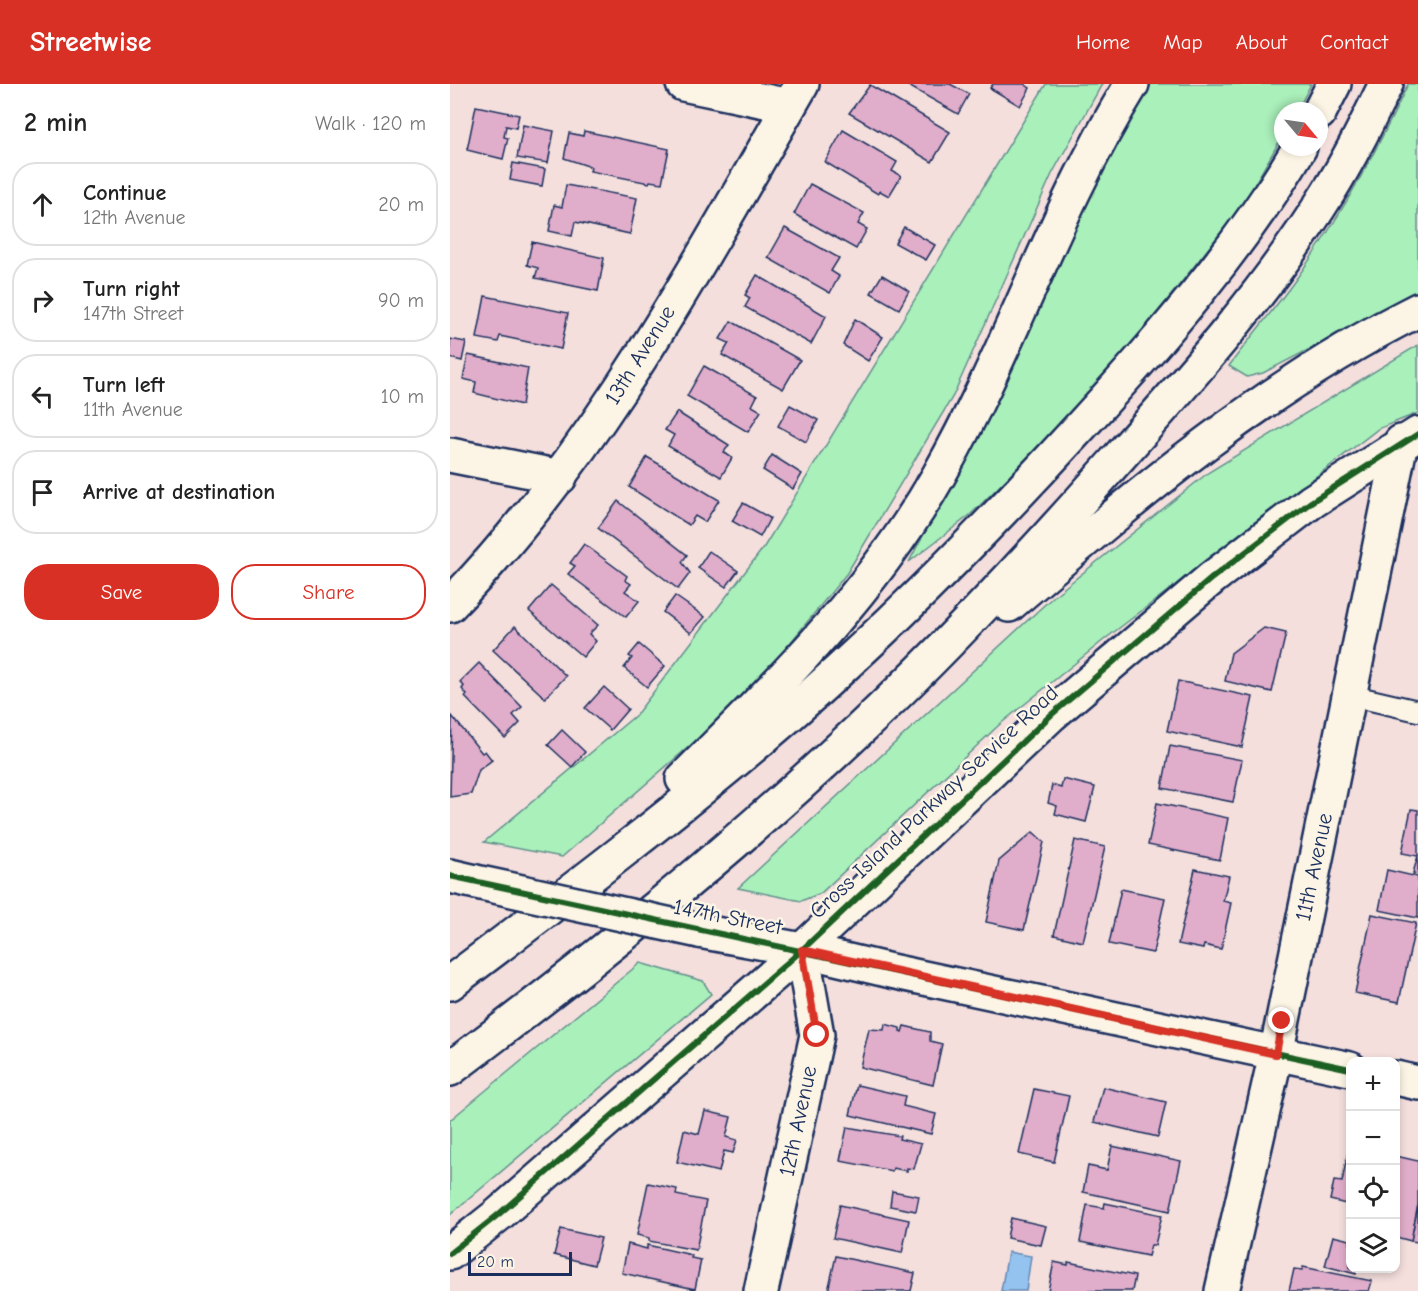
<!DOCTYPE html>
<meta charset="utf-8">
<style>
body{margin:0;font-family:"Comic Neue",sans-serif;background:#f6f6f6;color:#222}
.controls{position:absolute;right:18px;bottom:18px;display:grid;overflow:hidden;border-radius:12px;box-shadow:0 3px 9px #0003}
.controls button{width:54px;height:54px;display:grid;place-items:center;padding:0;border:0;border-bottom:2px solid #e0e0e0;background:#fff;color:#222;font:30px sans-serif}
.compass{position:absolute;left:824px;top:18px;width:54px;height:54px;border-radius:50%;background:#fff;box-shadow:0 3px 9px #0003;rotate:119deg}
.scale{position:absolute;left:18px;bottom:15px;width:104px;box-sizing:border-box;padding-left:6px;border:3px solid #1b2f5e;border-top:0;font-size:16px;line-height:21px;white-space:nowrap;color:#1b2f5e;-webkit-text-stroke:4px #fcf5e5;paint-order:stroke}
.stop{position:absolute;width:18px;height:18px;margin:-14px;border:4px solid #d93025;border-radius:50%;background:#fff}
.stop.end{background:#d93025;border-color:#fff;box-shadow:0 2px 6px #0008}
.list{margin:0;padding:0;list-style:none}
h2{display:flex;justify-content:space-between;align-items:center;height:78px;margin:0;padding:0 24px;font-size:26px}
h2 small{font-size:20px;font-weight:400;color:#767676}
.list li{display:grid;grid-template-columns:39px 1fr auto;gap:18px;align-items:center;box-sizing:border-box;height:84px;margin:0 12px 12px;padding:0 12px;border:2px solid #e0e0e0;border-radius:24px}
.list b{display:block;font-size:22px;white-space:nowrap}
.list p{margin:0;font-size:20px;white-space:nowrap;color:#767676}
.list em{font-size:20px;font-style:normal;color:#767676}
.actions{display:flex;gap:12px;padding:18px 24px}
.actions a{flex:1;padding:14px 0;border:2px solid #d93025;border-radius:24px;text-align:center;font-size:21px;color:#d93025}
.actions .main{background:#d93025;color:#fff}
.icon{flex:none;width:33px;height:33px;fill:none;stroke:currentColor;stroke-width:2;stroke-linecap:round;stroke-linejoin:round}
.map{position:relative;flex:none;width:968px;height:1207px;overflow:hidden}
header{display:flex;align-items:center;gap:36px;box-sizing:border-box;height:84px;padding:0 30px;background:#d93025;color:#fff}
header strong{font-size:28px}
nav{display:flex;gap:33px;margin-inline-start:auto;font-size:21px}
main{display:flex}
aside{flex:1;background:#fff}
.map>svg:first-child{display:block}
</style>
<header>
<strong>Streetwise</strong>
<nav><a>Home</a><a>Map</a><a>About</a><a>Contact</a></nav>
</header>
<main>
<aside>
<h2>2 min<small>Walk · 120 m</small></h2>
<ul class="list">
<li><svg class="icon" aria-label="ahead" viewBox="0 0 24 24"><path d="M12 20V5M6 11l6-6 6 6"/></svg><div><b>Continue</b><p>12th Avenue</p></div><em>20 m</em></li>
<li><svg class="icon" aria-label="right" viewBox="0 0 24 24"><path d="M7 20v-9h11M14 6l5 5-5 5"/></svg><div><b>Turn right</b><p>147th Street</p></div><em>90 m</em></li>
<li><svg class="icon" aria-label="left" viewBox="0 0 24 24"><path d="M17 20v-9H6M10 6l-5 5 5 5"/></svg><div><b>Turn left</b><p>11th Avenue</p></div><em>10 m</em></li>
<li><svg class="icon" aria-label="arrive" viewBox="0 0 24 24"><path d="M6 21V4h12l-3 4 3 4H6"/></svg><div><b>Arrive at destination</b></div></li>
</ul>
<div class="actions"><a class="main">Save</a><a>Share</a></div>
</aside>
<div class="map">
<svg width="968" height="1207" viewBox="0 0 968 1207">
<rect width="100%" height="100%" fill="#f4dfdd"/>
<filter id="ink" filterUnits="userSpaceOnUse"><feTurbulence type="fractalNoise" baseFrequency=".0167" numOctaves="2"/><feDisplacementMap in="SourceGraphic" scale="12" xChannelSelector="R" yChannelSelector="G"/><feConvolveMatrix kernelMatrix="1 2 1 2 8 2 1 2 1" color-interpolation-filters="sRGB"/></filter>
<g filter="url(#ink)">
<!-- green -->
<g fill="#aaf0bb" stroke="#62908c" stroke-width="1.5">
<path d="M 596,0 L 652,0 L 602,90 L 503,312 L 397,489 L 297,612 L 112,773 L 34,758 L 186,631 L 314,463 Z"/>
<path d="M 701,0 L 861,0 L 847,27 L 833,27 L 833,51 L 792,122 L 640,313 L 520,431 L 459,478 L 499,402 L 652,82 Z"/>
<path d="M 958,0 L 968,0 L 968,209 L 813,289 L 797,293 L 779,282 C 802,251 827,222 849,191 C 892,130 927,67 958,0 Z"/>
<path d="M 968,261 L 968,329 L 928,345 L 655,555 L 549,641 L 371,809 L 351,817 L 288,804 L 604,512 L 759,388 Z"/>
<path d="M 190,879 L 253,897 L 261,910 L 0,1131 L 0,1036 Z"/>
</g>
<!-- water -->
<path fill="#93c3ee" stroke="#6388b4" stroke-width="1.5" d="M 558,1168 L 581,1172 L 576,1207 L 551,1207 Z"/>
<!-- building -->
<g fill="#e0adca" stroke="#1b2f5e" stroke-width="1.5">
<path d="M 455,0 L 500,0 L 519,10 L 508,30 Z"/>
<path d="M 543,0 L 574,0 L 580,4 L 570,22 L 540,4 Z"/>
<path d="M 420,1 L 500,48 L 482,78 L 399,29 Z"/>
<path d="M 26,22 L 69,31 L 66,44 L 56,42 L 54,53 L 58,54 L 53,75 L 17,66 Z"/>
<path d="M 73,41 L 104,47 L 98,79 L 67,74 Z"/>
<path d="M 393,46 L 447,78 L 442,87 L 451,92 L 439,112 L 430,107 L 428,110 L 375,78 Z"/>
<path d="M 134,47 L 219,65 L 212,99 L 200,97 L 199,99 L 140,87 L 141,83 L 114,74 L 119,49 L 133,52 Z"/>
<path d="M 63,79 L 95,85 L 92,102 L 60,96 Z"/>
<path d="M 360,100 L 414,129 L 408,140 L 417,145 L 406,165 L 344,130 Z"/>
<path d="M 116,101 L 187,114 L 180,150 L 125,138 L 122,152 L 99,147 L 104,121 L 112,123 Z"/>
<path d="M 454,143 L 485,161 L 476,176 L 445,159 Z"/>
<path d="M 335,144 L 389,174 L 381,187 L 389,192 L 380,209 L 318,174 Z"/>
<path d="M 82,158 L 154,174 L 148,207 L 85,194 L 88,184 L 77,181 Z"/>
<path d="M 307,191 L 376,232 L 361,260 L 295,223 L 300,214 L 295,211 Z"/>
<path d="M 432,191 L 459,207 L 449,225 L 421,209 Z"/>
<path d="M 35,212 L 118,229 L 111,265 L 50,252 L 48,258 L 27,254 Z"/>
<path d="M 405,235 L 433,253 L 418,277 L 393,261 Z"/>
<path d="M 281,237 L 350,276 L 333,305 L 272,271 L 279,259 L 270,255 Z"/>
<path d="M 0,255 L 16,258 L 12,277 L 0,274 Z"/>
<path d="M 18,271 L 78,284 L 72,321 L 24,309 L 26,298 L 13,295 Z"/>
<path d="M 254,282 L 307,312 L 302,322 L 311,327 L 298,348 L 237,312 Z"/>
<path d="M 340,321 L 368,336 L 356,358 L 328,342 Z"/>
<path d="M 227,328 L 279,361 L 274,368 L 282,374 L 271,393 L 218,362 L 224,351 L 215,346 Z"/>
<path d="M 322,371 L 352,390 L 343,405 L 313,386 Z"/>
<path d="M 197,373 L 269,416 L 255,438 L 245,432 L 239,441 L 179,403 Z"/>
<path d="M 168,417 L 237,471 L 232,478 L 240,489 L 228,505 L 148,444 Z"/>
<path d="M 293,419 L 320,434 L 310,453 L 282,437 Z"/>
<path d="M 134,460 L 177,492 L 175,496 L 181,500 L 175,507 L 189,517 L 176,533 L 118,490 L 125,482 L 120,479 Z"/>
<path d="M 259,467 L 288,487 L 276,503 L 248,484 Z"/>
<path d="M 101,501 L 148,541 L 139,550 L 146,557 L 133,573 L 79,527 Z"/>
<path d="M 225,512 L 255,533 L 241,549 L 213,528 Z"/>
<path d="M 65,542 L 116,592 L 95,614 L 43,566 Z"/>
<path d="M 814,544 L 836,549 L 822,608 L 775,597 L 781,569 Z"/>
<path d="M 189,560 L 215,582 L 197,603 L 174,584 L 182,574 L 179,572 Z"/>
<path d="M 29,579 L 72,623 L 63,631 L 70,639 L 55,654 L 15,613 L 17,611 L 12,605 L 14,602 L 10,598 Z"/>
<path d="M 728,597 L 803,613 L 792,663 L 717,647 Z"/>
<path d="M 154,603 L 178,625 L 160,646 L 135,624 Z"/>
<path d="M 2,632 L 32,669 L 35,667 L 42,676 L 29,686 L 21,710 L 0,713 Z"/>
<path d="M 112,646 L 135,668 L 122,683 L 98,661 Z"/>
<path d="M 720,662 L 792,676 L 783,718 L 712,704 Z"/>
<path d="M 613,695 L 645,703 L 636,738 L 605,730 L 607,722 L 598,719 L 602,701 L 611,704 Z"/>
<path d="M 707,719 L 778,734 L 770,776 L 698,761 Z"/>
<path d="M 961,725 L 968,726 L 968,790 L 963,789 L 968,772 L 952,769 Z"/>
<path d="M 583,748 L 594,758 L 574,846 L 536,838 L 549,777 Z"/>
<path d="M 625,756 L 655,763 L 633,858 L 604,851 Z"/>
<path d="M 745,785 L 779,792 L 773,817 L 781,819 L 771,865 L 754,861 L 753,865 L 728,860 Z"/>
<path d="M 937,786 L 968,793 L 968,834 L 929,826 Z"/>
<path d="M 671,805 L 715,814 L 703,869 L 659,860 Z"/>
<path d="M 922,830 L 966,839 L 949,918 L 905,909 Z"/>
<path d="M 435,940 L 450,944 L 450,947 L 452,948 L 454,942 L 480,948 L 480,957 L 492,960 L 483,1001 L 410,983 L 419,945 L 434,946 Z"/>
<path d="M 407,1001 L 455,1012 L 453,1022 L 486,1030 L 481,1050 L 400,1031 Z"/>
<path d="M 653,1003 L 716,1018 L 708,1053 L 644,1038 Z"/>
<path d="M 584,1005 L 619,1012 L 604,1078 L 569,1070 Z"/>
<path d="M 255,1027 L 281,1033 L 276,1053 L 287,1056 L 283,1069 L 274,1067 L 269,1088 L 227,1078 L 234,1046 L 249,1050 Z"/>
<path d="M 397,1043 L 450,1052 L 449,1055 L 471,1060 L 464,1085 L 457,1084 L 457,1087 L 443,1084 L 442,1087 L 390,1077 Z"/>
<path d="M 662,1062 L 731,1077 L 720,1127 L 633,1108 L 638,1082 L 657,1086 Z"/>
<path d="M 899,1062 L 900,1062 L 900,1121 L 880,1116 L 884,1097 L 892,1098 Z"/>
<path d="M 946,1072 L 968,1077 L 968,1121 L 961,1157 L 946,1153 Z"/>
<path d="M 198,1099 L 227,1105 L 226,1111 L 256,1117 L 246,1166 L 199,1157 L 199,1154 L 187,1151 Z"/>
<path d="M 442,1107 L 469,1112 L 466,1127 L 440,1122 Z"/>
<path d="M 655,1119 L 712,1131 L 705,1161 L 701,1161 L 698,1172 L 630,1158 L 637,1121 L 654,1124 Z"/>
<path d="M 390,1121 L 459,1136 L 452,1169 L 383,1154 Z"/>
<path d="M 968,1121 L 968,1158 L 961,1157 Z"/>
<path d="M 561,1134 L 596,1142 L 591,1161 L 557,1154 Z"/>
<path d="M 111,1145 L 151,1154 L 144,1181 L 104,1171 Z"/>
<path d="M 883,1152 L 900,1156 L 900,1184 L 907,1184 L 906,1190 L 875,1182 Z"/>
<path d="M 178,1160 L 197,1165 L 197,1161 L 242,1171 L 241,1174 L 251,1176 L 245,1205 L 172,1189 Z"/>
<path d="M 386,1172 L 465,1189 L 461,1207 L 378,1207 Z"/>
<path d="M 604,1178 L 618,1181 L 618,1178 L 685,1192 L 682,1207 L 598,1207 Z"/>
<path d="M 853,1183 L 922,1197 L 919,1207 L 839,1207 L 844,1185 L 852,1186 Z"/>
</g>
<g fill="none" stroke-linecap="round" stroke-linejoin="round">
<defs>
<path id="lane" d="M 899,611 L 968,627"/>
<g id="street">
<path d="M 233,0 L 339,22"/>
<path d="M 0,371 L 110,393"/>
<path d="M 0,521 C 147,370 247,181 352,0"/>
<path d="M 311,1207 L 367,951 L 352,866"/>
<path d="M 772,1207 L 826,970 L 951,358"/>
</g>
<g id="secondary">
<path d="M 0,792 L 26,798"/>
<path d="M 249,847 L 352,866 L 441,887 L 900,985"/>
<path d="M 946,994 L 968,999"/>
<path d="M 0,1169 L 49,1130 L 352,866 L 601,631 L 762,494 L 861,418 L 968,350"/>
</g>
<g id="highway">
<path d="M 869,29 L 884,0"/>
<path d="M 559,521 C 690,409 812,304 968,226"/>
<path d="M 233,695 C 328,600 423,508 489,391 C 561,264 605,124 682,0"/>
<path d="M 0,899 C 114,813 228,727 336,634 C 440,543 538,444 631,342 C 710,256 790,164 850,63"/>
<path d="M 0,985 C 141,879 279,769 408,647 C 495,566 576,478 655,389 C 734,300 815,211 878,109 C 900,74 918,37 936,0"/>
</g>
</defs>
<!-- lane casing -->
<use href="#lane" stroke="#1b2f5e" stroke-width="24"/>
<!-- street casing -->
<use href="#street" stroke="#1b2f5e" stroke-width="38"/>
<!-- secondary casing -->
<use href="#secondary" stroke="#1b2f5e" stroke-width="38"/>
<!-- highway casing -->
<use href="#highway" stroke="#1b2f5e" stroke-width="38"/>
<!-- lane -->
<use href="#lane" stroke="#fcf5e5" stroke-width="20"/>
<!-- street -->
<use href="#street" stroke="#fcf5e5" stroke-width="33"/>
<!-- secondary -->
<use href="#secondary" stroke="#fcf5e5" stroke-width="33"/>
<!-- highway -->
<use href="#highway" stroke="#fcf5e5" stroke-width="33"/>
<defs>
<path id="secondary-bridge" d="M 26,798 L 249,847"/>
</defs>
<!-- secondary-bridge casing -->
<use href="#secondary-bridge" stroke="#1b2f5e" stroke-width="38" stroke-linecap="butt"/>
<!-- secondary-bridge -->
<use href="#secondary-bridge" stroke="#fcf5e5" stroke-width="33"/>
<defs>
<g id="cycleway">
<path d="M 0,792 L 900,985"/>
<path d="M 0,1169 L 49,1130 L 352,866 L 601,631 L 762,494 L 861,418 L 968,350"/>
</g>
</defs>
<!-- cycleway casing -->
<use href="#cycleway" stroke="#fcf5e5" stroke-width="10"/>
<!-- cycleway -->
<use href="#cycleway" stroke="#1b5e20" stroke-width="6"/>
</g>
</g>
<g fill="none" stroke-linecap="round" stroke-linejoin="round" filter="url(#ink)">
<!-- route -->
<path stroke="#d93025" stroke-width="8" d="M 367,951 L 352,866 L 826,970 L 832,937"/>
</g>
<g text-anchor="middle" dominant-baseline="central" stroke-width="5" stroke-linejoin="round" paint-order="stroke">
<!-- street labels -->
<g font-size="22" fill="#1b2f5e" stroke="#fcf5e5">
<text transform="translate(190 271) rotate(-58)">13th Avenue</text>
<text transform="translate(484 718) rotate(-43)">Cross Island Parkway Service Road</text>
<text transform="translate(864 783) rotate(-78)">11th Avenue</text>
<text transform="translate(278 833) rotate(11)">147th Street</text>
<text transform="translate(348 1037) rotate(-78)">12th Avenue</text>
</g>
</g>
</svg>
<div class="controls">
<button>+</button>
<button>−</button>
<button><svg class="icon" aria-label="locate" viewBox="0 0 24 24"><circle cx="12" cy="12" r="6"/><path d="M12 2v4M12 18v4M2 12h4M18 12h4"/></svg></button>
<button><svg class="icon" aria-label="layers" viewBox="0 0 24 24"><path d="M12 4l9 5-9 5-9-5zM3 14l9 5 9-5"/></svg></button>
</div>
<svg class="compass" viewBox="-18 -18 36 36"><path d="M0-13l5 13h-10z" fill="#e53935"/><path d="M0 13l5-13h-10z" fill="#767676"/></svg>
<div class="scale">20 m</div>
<div class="stop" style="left:367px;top:951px"></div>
<div class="stop end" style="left:832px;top:937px"></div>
</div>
</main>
